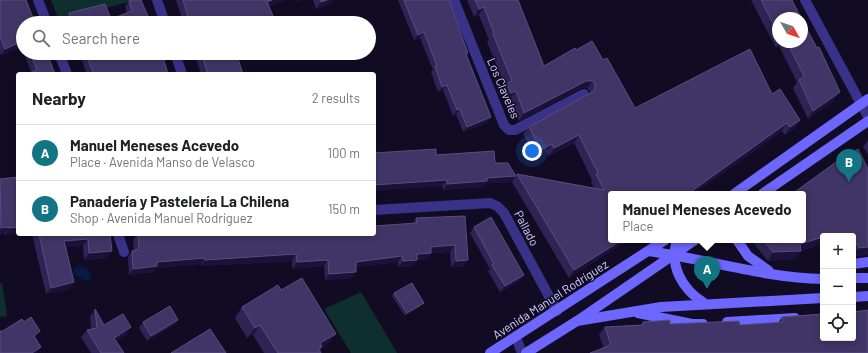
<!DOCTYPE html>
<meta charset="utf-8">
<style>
body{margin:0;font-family:Barlow,sans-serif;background:#f2f2f2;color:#202124}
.controls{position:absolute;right:12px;bottom:12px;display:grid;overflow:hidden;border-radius:4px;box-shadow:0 2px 6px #0003}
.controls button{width:36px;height:36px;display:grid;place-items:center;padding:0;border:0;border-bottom:1px solid #e0e0e0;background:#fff;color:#202124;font:20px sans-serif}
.compass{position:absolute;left:772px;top:12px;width:36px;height:36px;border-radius:50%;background:#fff;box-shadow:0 2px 6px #0003;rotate:130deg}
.you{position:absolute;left:532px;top:151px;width:14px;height:14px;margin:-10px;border:3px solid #fff;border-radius:50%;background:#1a73e8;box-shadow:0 0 0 6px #1a73e833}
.badge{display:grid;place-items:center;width:26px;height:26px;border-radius:50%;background:#127584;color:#fff;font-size:13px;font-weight:700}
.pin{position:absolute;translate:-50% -33px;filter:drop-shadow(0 1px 2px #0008)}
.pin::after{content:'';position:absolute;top:21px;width:14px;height:12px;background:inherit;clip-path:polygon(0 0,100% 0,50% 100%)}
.popup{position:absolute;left:608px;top:191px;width:198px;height:52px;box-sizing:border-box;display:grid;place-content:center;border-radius:4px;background:#fff;filter:drop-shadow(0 1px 3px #0005);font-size:13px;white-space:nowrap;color:#757577}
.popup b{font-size:15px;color:#202124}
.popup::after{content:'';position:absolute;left:50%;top:100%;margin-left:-8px;border:8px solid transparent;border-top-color:#fff}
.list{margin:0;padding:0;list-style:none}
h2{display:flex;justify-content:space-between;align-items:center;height:52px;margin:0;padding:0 16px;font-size:17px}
h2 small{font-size:13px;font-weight:400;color:#757577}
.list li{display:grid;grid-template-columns:26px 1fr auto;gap:12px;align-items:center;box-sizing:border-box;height:56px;padding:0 16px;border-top:1px solid #e0e0e0}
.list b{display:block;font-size:15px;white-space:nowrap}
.list p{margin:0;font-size:13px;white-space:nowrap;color:#757577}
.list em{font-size:13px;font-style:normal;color:#757577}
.icon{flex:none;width:22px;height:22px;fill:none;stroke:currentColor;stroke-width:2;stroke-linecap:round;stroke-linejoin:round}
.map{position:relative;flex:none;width:868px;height:353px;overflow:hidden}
.search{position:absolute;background:#fff;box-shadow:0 2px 6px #0003;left:16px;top:16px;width:360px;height:44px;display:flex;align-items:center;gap:10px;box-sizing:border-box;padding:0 14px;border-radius:22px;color:#757577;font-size:15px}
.panel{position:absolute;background:#fff;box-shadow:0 2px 6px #0003;left:16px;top:72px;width:360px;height:164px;border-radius:4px}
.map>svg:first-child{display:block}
</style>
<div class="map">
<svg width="868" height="353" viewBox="0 0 868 353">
<rect width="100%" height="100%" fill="#110c24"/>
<!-- green -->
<g fill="#0e2f2e">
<path d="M 51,0 L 137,0 L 59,20 Z"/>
<path d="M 0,283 L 2,283 L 7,316 L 0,317 Z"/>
<path d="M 361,292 L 397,353 L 351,353 L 324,309 Z"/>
</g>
<!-- water -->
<path fill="#051b44" d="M 79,266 L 87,268 L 87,271 L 92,275 L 90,280 L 86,281 L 73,274 L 74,268 Z"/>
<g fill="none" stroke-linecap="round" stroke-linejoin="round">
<!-- minor -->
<g stroke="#383388" stroke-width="10">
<path d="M 38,0 L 47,23"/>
<path d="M 157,0 L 165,23"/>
<path d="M 454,0 L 504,125 L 509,130 L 515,130 L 584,94"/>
<path d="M 59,53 L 67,74"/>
<path d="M 175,53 L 182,74"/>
<path d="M 374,210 L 490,203 L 497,206 L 504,213 L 557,311"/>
<path d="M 118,234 L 124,252"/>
<path d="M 516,337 L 522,353"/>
</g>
<!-- tertiary -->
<path stroke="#383388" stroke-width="10" d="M 805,0 L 868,117"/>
<!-- secondary -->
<g stroke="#6d66ff" stroke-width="10">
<path d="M 734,194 L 868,99"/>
<path d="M 762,194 L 868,121"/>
<path d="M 677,240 C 669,266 682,289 704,303"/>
<path d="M 737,240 L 748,256 L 769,271"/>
<path d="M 648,251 C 706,259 765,278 823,279"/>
<path d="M 853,264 L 868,262"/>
<path d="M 853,278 L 868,278"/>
<path d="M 853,297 L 868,296"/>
<path d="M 638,313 L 692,324 L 703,324"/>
<path d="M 577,321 L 661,307 L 823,298"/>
<path d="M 727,322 L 795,318"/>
<path d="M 490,353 L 665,240"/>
<path d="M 526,353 L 577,321 L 695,240"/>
</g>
</g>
<!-- wall -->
<g fill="#2e2354">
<path d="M 0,0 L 23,23 L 23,51 L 21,47 L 1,55 L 0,52 Z"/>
<path d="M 176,0 L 285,0 L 269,6 L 276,23 L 180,23 L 182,19 Z"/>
<path d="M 313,0 L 332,0 L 330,4 L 316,9 Z"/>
<path d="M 398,0 L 449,0 L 487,123 L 463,132 L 456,114 L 453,116 L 443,90 L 438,92 L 431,72 L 433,70 L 420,38 L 414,40 Z"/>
<path d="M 467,0 L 518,0 L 544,66 L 576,50 L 603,60 L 635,108 L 772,94 L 800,120 L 795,128 L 785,135 L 782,131 L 693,194 L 611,194 L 611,240 L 569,278 L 512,182 L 486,183 L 483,187 L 443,190 L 442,186 L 398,189 L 436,155 L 495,163 L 515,175 L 517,174 L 594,188 L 591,182 L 592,180 L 574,143 L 549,156 L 547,152 L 536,158 L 523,134 L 529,127 L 590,93 L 590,91 L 587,88 L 581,88 L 519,121 L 510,99 L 506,101 L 502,91 L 505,86 L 487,42 L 489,40 L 479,15 L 474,17 Z"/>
<path d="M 751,0 L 792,0 L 778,18 L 778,42 L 802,42 L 834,101 L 808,119 L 793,88 L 797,82 L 779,46 L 776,48 Z"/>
<path d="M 129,1 L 150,21 L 157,23 L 67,23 L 65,18 L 69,13 L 111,19 L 127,13 L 125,7 Z"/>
<path d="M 24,53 L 47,53 L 55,74 L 31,72 Z"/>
<path d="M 79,53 L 162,53 L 168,74 L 87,74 Z"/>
<path d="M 194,53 L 236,53 L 243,74 L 201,74 Z"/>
<path d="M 868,140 L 868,154 L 863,147 Z"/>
<path d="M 847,154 L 868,255 L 853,256 L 853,236 L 823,236 L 823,245 L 821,244 L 801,251 L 795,259 L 768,261 L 751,240 L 803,240 Z"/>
<path d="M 0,179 L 18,233 L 4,235 L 4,233 L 0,234 Z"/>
<path d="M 465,216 L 468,260 L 463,267 L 451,267 L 450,252 L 431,253 L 427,259 L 417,260 L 413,266 L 398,267 L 398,262 L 356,267 L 352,278 L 325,280 L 324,266 L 292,269 L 292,261 L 201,266 L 201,264 L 155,268 L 153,272 L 129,275 L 128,257 L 132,251 L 134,250 L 133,240 L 137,234 L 374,234 L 413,223 L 416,218 Z"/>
<path d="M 474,227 L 520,281 L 500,292 L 488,271 L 490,269 L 470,233 Z"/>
<path d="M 32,234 L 110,234 L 107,258 L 84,260 L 83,246 L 66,247 L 74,282 L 69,289 L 46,294 Z"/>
<path d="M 281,290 L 328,344 L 321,348 L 320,351 L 321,353 L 264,353 L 253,335 L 247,338 L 235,318 L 242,307 Z"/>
<path d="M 394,293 L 421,306 L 405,316 L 392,296 Z"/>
<path d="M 95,309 L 104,325 L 126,335 L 116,341 L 124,353 L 91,353 L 81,337 L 87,330 L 91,329 L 90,317 Z"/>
<path d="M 868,310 L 604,348 L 599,335 L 605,327 L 641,325 L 643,322 L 670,324 L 740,325 L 778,323 L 782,317 Z"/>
<path d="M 143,322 L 174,325 L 147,341 L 139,328 Z"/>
</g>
<!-- shaded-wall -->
<g fill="#1b1239">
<path d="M 272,0 L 285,0 L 263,8 L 267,2 Z"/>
<path d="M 297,0 L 303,0 L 295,3 Z"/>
<path d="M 327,0 L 332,0 L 330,4 L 316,9 L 321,2 Z"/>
<path d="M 484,7 L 479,15 L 474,17 L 479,9 Z"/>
<path d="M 424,32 L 420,38 L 414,40 L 418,35 Z"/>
<path d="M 23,41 L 23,44 L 21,47 L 1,55 L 5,49 Z"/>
<path d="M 780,42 L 782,42 L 779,46 L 776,48 Z"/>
<path d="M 586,81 L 593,81 L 587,88 L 581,88 L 519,121 L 524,113 Z"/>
<path d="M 447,85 L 443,90 L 438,92 L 442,87 Z"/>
<path d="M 516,91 L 510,99 L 506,101 L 511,93 Z"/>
<path d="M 840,92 L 834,101 L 808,119 L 813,111 Z"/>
<path d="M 460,109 L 456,114 L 453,116 L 457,110 Z"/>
<path d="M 491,117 L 487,123 L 463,132 L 467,127 Z"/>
<path d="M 800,120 L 795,128 L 785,135 L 790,127 Z"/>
<path d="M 787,123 L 782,131 L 693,194 L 688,194 Z"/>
<path d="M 579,135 L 574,143 L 549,156 L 554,148 Z"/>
<path d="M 552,144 L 547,152 L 536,158 L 541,150 Z"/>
<path d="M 516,176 L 512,182 L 486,183 L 483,187 L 443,190 L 447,184 L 487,178 Z"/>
<path d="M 447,180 L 442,186 L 374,191 L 374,185 Z"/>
<path d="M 9,227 L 4,233 L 0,234 L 1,228 Z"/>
<path d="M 18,227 L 18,233 L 4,235 L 9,228 Z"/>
<path d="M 823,237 L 823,245 L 821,244 L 800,251 L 801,251 L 795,259 L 768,261 L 773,252 Z"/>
<path d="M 88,239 L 83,246 L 60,248 L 64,241 Z"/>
<path d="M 622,240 L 629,240 L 569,278 L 574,270 Z"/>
<path d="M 853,242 L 856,243 L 853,247 Z"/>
<path d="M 455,245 L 450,252 L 431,253 L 427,259 L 417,260 L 413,266 L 398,267 L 403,261 L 431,247 Z"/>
<path d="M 868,247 L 868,255 L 853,256 L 859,248 Z"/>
<path d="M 112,251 L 107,258 L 84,260 L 89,253 Z"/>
<path d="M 296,254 L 292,261 L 201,266 L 205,260 Z"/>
<path d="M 402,256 L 398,262 L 351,268 L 356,262 Z"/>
<path d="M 205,258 L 201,264 L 155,268 L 153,272 L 129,275 L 133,269 L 157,262 Z"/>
<path d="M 328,260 L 324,266 L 292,269 L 297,262 Z"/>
<path d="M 468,260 L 463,267 L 451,267 L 456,261 Z"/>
<path d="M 356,272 L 352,278 L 325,280 L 329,274 Z"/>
<path d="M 524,275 L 520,281 L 500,292 L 505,286 Z"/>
<path d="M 74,282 L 69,289 L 46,294 L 51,288 Z"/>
<path d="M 424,303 L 421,306 L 405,316 L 407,313 Z"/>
<path d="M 178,320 L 174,325 L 147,341 L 151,336 Z"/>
<path d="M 260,325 L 253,335 L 247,338 L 255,328 Z"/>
<path d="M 131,327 L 126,335 L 109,345 L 114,338 Z"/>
<path d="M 40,331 L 33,341 L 34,336 Z"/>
<path d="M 336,334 L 328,344 L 321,348 L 318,353 L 320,343 Z"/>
<path d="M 41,347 L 37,353 L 32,353 Z"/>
</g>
<!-- building -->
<g fill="#403566" stroke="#574e7e">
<path d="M 0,0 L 26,0 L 35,23 L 23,23 L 23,41 L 5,49 L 0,36 Z"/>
<path d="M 132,0 L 141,0 L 150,21 L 156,19 L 157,23 L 73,23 L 69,13 L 105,4 L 111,19 L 132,11 L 129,1 Z"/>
<path d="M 183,0 L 272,0 L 267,2 L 276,23 L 184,23 L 182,19 L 188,17 Z"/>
<path d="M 320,0 L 327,0 L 321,2 Z"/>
<path d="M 404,0 L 449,0 L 468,53 L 466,54 L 491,117 L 467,127 L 460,109 L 457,110 L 447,85 L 442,87 L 435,66 L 437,66 L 424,32 L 418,35 Z"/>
<path d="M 475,0 L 518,0 L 544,66 L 575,48 L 576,50 L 592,41 L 603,60 L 607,58 L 635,108 L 750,49 L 772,94 L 780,89 L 800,120 L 790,127 L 787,123 L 689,193 L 690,194 L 611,194 L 611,240 L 622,240 L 574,270 L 517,174 L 604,190 L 596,174 L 598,173 L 579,135 L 554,148 L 552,144 L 541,150 L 529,127 L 592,92 L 595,89 L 595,84 L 593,81 L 586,81 L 524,113 L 516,91 L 511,93 L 507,83 L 512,81 L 493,34 L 494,33 L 484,7 L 479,9 Z"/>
<path d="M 761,0 L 792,0 L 801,18 L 778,18 L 778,33 Z"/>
<path d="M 802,20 L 817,48 L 819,47 L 840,92 L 813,111 L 799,80 L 804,76 L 787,42 L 802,42 Z"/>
<path d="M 30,53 L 47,53 L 55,74 L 28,74 L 37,70 Z"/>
<path d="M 85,53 L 162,53 L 168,74 L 94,74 Z"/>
<path d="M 201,53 L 236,53 L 243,74 L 208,74 Z"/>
<path d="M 436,149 L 436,155 L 494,151 L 495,163 L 508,163 L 516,176 L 487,178 L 487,181 L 447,184 L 447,180 L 374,185 L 374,153 Z"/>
<path d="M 858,149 L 868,169 L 868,247 L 859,248 L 856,243 L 853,242 L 853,236 L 823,236 L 823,237 L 800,244 L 801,251 L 773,252 L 763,240 L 803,240 L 803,194 L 792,194 L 847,154 L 848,156 Z"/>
<path d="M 18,177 L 18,227 L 9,228 L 9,227 L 1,228 L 0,179 Z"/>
<path d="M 465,216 L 468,260 L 456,261 L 455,245 L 431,247 L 431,253 L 417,254 L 417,260 L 403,261 L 402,256 L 356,262 L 356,272 L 329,274 L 328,260 L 297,262 L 296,254 L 205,260 L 205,258 L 157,262 L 157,266 L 133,269 L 132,251 L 139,249 L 138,234 L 374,234 L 374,226 L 417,223 L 416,218 Z"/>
<path d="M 491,217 L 524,275 L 505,286 L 492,265 L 494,264 L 474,227 Z"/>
<path d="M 39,234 L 110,234 L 112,251 L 89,253 L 88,239 L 64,241 L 74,282 L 51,288 Z"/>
<path d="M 302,278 L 336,334 L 320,343 L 322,347 L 319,349 L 321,353 L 278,353 L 260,325 L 255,328 L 242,307 L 278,285 L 281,290 Z"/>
<path d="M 412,283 L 424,303 L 407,313 L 394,293 Z"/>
<path d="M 170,306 L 178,320 L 151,336 L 143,322 Z"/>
<path d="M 95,309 L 104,325 L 123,314 L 131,327 L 114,338 L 124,353 L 101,353 L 87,330 L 97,328 Z"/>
<path d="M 868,310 L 868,353 L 590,353 L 611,345 L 605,327 L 643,325 L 643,322 L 670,320 L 670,324 L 739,321 L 740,325 L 783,322 L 782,317 L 823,314 L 823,338 L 853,338 L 853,312 Z"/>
<path d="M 31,317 L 40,331 L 34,336 L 41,347 L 32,353 L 0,353 L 0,330 L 1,332 L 22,319 L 24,322 Z"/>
<path d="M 210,329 L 226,353 L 171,353 Z"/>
</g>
<g text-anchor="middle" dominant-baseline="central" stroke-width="3" stroke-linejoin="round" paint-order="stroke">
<!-- street labels -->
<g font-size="12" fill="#d6cfff" stroke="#110c24">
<text transform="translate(504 88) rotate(67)">Los Claveles</text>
<text transform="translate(527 228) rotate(62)">Pallado</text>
<text transform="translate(550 299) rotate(-33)">Avenida Manuel Rodríguez</text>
</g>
</g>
</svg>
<div class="controls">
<button>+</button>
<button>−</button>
<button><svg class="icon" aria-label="locate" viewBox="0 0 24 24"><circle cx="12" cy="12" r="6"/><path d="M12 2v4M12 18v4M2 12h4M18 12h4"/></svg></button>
</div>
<svg class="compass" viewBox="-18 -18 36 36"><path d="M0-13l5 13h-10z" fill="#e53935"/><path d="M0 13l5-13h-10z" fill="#757577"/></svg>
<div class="you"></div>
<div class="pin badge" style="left:707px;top:289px">A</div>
<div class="popup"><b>Manuel Meneses Acevedo</b>Place</div>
<div class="pin badge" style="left:849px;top:182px">B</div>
<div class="search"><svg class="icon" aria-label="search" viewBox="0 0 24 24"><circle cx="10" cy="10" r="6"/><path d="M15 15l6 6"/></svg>Search here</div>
<section class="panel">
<h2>Nearby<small>2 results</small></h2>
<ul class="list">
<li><span class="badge">A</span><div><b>Manuel Meneses Acevedo</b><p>Place · Avenida Manso de Velasco</p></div><em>100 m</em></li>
<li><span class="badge">B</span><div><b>Panadería y Pastelería La Chilena</b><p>Shop · Avenida Manuel Rodríguez</p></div><em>150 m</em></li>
</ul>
</section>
</div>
